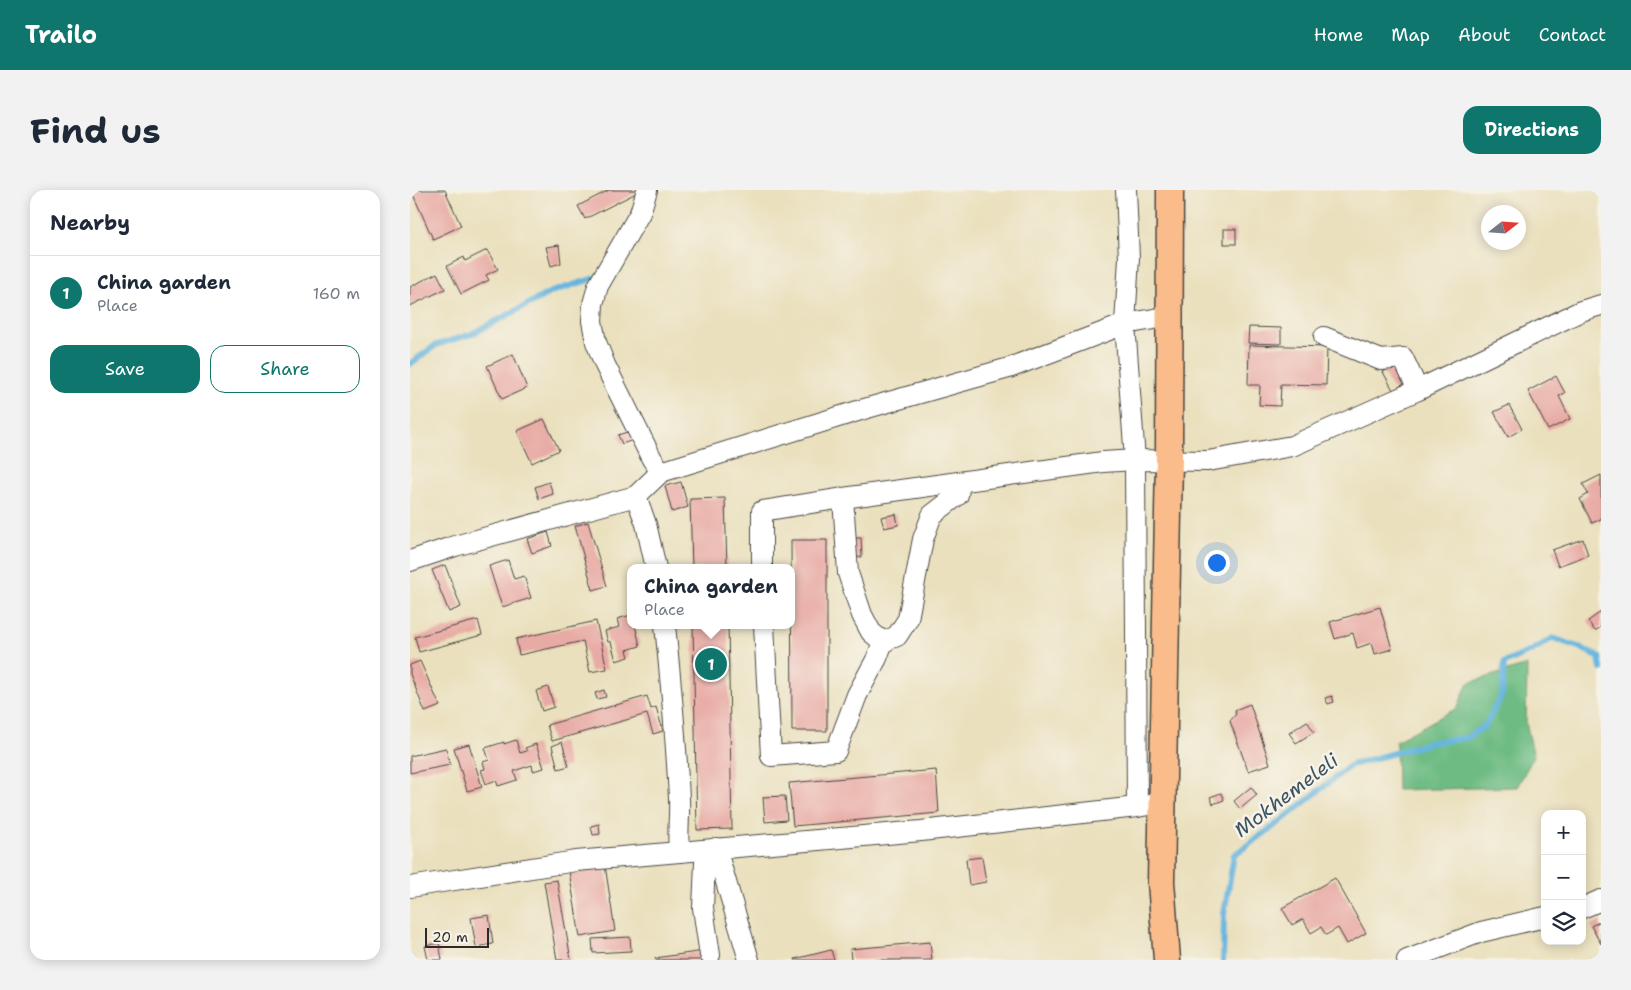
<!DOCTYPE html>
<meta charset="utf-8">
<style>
body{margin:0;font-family:"Shantell Sans",sans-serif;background:#f2f2f3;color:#1f2937}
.controls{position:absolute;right:15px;bottom:15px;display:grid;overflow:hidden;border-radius:10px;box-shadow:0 2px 12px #0003}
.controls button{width:45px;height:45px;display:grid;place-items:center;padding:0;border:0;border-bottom:1px solid #e0e1e3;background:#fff;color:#1f2937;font:25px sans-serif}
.compass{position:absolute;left:1071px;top:15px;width:45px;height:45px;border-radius:50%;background:#fff;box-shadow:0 2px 12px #0003;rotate:73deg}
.scale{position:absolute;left:15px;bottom:12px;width:64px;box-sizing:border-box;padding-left:5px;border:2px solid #2b2b2b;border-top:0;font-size:14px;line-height:18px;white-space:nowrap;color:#2b2b2b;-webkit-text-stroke:4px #f7f3e8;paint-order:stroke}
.you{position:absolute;left:806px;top:372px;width:18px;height:18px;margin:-12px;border:4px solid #fff;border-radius:50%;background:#1a73e8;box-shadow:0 0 0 8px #1a73e833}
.badge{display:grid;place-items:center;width:32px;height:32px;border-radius:50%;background:#0f766e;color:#fff;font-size:16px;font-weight:700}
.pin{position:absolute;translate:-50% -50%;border:2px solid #fff;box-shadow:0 1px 5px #0006}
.popup{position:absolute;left:217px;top:374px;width:168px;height:65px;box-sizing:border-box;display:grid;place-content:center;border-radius:10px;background:#fff;filter:drop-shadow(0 1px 4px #0005);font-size:16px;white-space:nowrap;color:#747a83}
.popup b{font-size:19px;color:#1f2937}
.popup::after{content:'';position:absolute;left:50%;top:100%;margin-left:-10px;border:10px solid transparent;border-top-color:#fff}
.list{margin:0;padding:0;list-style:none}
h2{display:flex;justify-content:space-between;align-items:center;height:65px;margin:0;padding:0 20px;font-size:21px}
h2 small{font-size:16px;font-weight:400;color:#747a83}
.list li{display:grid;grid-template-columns:32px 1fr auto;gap:15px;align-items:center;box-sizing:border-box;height:75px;padding:0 20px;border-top:1px solid #e0e1e3}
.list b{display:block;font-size:19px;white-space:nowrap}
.list p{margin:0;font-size:16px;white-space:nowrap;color:#747a83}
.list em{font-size:16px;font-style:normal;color:#747a83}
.actions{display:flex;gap:10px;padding:15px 20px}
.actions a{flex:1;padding:11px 0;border:1px solid #0f766e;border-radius:15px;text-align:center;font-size:18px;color:#0f766e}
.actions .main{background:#0f766e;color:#fff}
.icon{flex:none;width:28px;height:28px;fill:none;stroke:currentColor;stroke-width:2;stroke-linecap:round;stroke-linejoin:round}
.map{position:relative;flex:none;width:1191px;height:770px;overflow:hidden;border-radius:15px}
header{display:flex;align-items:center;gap:30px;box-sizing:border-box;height:70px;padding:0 25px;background:#0f766e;color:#fff}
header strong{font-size:24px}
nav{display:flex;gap:28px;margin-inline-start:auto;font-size:18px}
.intro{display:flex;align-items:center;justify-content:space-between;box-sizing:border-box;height:120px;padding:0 30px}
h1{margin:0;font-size:35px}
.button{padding:12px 22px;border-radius:15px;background:#0f766e;color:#fff;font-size:18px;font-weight:700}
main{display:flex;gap:30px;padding:0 30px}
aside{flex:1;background:#fff;border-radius:15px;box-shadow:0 2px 12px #0003}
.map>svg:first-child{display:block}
</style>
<header>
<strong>Trailo</strong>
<nav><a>Home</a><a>Map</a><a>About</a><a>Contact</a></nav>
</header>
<div class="intro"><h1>Find us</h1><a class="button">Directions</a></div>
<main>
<aside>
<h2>Nearby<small></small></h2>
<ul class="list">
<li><span class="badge">1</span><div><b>China garden</b><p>Place</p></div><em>160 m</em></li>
</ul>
<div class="actions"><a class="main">Save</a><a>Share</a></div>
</aside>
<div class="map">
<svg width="1191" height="770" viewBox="0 0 1191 770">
<rect width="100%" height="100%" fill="#f7f3e8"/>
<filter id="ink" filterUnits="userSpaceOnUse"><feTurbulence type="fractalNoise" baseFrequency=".02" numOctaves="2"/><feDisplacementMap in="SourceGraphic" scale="10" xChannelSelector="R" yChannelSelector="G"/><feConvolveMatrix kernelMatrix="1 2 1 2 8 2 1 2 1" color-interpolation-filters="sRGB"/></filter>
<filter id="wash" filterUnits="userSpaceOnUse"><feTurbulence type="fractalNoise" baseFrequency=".0096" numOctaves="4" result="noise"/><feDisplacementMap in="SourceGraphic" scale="20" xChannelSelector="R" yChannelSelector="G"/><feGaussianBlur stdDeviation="1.12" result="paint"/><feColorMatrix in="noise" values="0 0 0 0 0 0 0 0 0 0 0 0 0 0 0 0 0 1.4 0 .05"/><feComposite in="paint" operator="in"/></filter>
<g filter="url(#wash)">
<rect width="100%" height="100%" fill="#eae0bd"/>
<!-- forest -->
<path fill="#6ebc84" stroke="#4c7458" d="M 1117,475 L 1116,533 L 1124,566 L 1107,597 L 987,600 L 986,551 L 1047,518 L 1058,493 Z"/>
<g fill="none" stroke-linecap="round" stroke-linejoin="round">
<!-- stream -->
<g stroke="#63b4de" stroke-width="6">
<path d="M 0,174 L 26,155 L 62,144 L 141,102 L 188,87"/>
<path d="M 813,770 L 814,724 L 824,665 L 871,631 L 941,575 L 1023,552 L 1056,548 L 1075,536 L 1092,505 L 1094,473 L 1121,461 L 1143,448 L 1171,458 L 1189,467 L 1191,479"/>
</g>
</g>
<g id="blocks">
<!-- building -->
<g fill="#e8aaa4">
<path d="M 1,0 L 35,0 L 51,36 L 23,49 Z"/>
<path d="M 199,0 L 227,0 L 228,2 L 175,29 L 168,16 Z"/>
<rect x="814" y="39" width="12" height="15"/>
<path d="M 149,55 L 151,73 L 141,76 L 136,57 Z"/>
<path d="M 77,60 L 88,79 L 76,85 L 79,90 L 51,104 L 37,76 L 54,67 L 55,71 Z"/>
<path d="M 27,83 L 35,99 L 0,116 L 0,97 Z"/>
<path d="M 839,137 L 871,138 L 871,154 L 838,153 Z"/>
<path d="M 839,155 L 917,157 L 916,195 L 871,194 L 870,216 L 849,215 L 850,195 L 838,195 Z"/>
<path d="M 103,164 L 117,198 L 92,209 L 77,176 Z"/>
<path d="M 988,174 L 998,192 L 983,200 L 973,182 Z"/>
<path d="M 1146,186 L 1155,203 L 1149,206 L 1160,229 L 1138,240 L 1118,201 Z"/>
<path d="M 1099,215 L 1112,239 L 1098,247 L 1084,222 Z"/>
<path d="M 134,229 L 149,260 L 122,273 L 107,241 Z"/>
<path d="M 220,241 L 223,250 L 212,254 L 208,245 Z"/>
<path d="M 1191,285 L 1191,329 L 1182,333 L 1170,309 L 1178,304 L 1173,294 Z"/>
<path d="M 139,292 L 143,304 L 129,309 L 125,297 Z"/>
<path d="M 271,292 L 278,317 L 262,322 L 255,296 Z"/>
<path d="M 315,308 L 317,378 L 282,378 L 280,309 Z"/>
<path d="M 486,324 L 488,335 L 474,338 L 471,327 Z"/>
<path d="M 178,332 L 197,396 L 183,400 L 165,336 Z"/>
<path d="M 138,342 L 142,356 L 122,363 L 117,349 Z"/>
<path d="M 442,348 L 451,348 L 452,367 L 443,367 Z"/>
<path d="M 1173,349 L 1178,365 L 1148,376 L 1142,360 Z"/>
<path d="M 381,350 L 417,350 L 417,541 L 382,541 Z"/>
<path d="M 98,370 L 104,389 L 114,386 L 121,408 L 92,417 L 79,376 Z"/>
<path d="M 35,375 L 51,417 L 39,422 L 22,380 Z"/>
<path d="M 970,417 L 982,459 L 965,464 L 962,453 L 947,458 L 943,443 L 925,449 L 920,432 Z"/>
<path d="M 1191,422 L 1191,437 L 1185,441 L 1178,431 Z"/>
<path d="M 221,425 L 221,435 L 225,435 L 230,456 L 217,460 L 219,467 L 206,471 L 201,452 L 198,452 L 195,441 L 209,437 L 207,429 Z"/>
<path d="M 68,430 L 72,445 L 9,462 L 5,447 Z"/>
<path d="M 186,431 L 197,479 L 180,482 L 173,451 L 109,465 L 106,449 Z"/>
<path d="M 283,435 L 318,435 L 322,639 L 287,640 Z"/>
<path d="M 10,471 L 30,516 L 15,522 L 0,484 L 0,475 Z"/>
<path d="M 138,497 L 144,517 L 132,521 L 126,501 Z"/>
<path d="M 194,500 L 196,507 L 187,509 L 185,503 Z"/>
<path d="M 237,506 L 241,519 L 246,517 L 253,541 L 243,544 L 237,524 L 142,551 L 137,535 Z"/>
<path d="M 922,506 L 924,512 L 918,514 L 915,508 Z"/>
<path d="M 840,514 L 860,574 L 838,581 L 820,531 L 826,524 L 825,520 Z"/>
<path d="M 897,531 L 904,542 L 886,553 L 879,543 Z"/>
<path d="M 106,550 L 110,563 L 117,561 L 115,558 L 126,554 L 134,578 L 123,581 L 122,575 L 104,581 L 107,590 L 88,596 L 86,590 L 76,594 L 71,580 L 75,579 L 73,572 L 79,570 L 75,558 L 94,552 L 94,554 Z"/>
<path d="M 152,552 L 159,576 L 148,579 L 142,556 Z"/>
<path d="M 59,554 L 72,597 L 57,601 L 44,558 Z"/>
<path d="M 36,558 L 40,575 L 0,583 L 0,566 Z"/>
<path d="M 526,580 L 529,623 L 383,636 L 379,593 Z"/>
<path d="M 841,597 L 847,605 L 830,619 L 824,611 Z"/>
<path d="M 811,603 L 814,610 L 803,614 L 800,607 Z"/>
<path d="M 375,606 L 377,630 L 355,632 L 353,607 Z"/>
<path d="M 189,634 L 190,644 L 183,645 L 181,636 Z"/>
<path d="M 572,667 L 576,692 L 559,695 L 556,669 Z"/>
<path d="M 195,675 L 205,741 L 170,747 L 159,681 Z"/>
<path d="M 925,688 L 956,743 L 937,754 L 928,738 L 916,745 L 911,737 L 901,743 L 893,729 L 882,735 L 872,718 Z"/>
<path d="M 147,690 L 161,770 L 147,770 L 134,692 Z"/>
<path d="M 79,725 L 83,754 L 66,757 L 61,728 Z"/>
<path d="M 1191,731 L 1191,754 L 1181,736 Z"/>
<path d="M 220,747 L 221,761 L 183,763 L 182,749 Z"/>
<path d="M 520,752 L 522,770 L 441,770 L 440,759 Z"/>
<path d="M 29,753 L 32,770 L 18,770 L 15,756 Z"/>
<path d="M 421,760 L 424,770 L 385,770 L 385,769 Z"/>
<path d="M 294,761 L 296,770 L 246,770 L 245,768 Z"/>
</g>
</g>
</g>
<g filter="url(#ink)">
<use href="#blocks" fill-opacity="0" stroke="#484641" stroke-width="1"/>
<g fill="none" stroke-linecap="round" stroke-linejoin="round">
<defs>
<g id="minor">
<path d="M 237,0 L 230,23 L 188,96 L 183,114 L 182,131 L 186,152 L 195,175 L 242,269 L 251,282"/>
<path d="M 716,0 L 719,68 L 715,134 L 725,270 L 727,617"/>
<path d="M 914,147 L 971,170 L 993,168 L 1008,200"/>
<path d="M 550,292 L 548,305 L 522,325 L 513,349 L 498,429 L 487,446 L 473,452 L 461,442 L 452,425 L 438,383 L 433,308 L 693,272 L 725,270 L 798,271 L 882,256 L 1008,200 L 1171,121 L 1191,115"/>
<path d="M 226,306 L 236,334 L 246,378"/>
<path d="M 0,371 L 45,356 L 226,306 L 251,282 L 454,219 L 599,178 L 715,134 L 761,126"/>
<path d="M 352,378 L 352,321 L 433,308"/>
<path d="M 255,435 C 261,493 266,550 269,608 C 270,626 267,643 269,661"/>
<path d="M 354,435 L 361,566 L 426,561 L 447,505 L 467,468 L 473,452"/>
<path d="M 0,697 L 166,671 L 511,641 L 727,617 L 751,613"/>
<path d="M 1172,718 L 1191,710"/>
<path d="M 300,765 L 293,718 L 295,673 L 306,658 L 339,770"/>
<path d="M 997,770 L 1071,742 L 1135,727"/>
</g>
<path id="major" d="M 757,770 L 751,692 L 759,270 L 760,0"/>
</defs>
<!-- minor casing -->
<use href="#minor" stroke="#484641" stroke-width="22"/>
<!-- major casing -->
<use href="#major" stroke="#484641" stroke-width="29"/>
<!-- minor -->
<use href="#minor" stroke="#fff" stroke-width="20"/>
<!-- major -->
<use href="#major" stroke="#fabc8b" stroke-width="26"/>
</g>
</g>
<g text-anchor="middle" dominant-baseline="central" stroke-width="5" stroke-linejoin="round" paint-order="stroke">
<!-- water labels -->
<g font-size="20" font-style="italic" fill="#3c5461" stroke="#f7f3e8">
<text transform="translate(876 605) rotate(-37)">Mokhemeleli</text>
</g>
</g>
</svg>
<div class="controls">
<button>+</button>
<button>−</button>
<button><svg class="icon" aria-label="layers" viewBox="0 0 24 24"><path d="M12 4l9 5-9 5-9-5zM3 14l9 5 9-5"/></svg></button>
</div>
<svg class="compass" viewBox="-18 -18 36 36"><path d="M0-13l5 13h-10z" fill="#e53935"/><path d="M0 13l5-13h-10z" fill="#747a83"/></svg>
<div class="scale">20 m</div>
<div class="you"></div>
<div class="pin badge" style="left:301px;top:474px">1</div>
<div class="popup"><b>China garden</b>Place</div>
</div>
</main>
